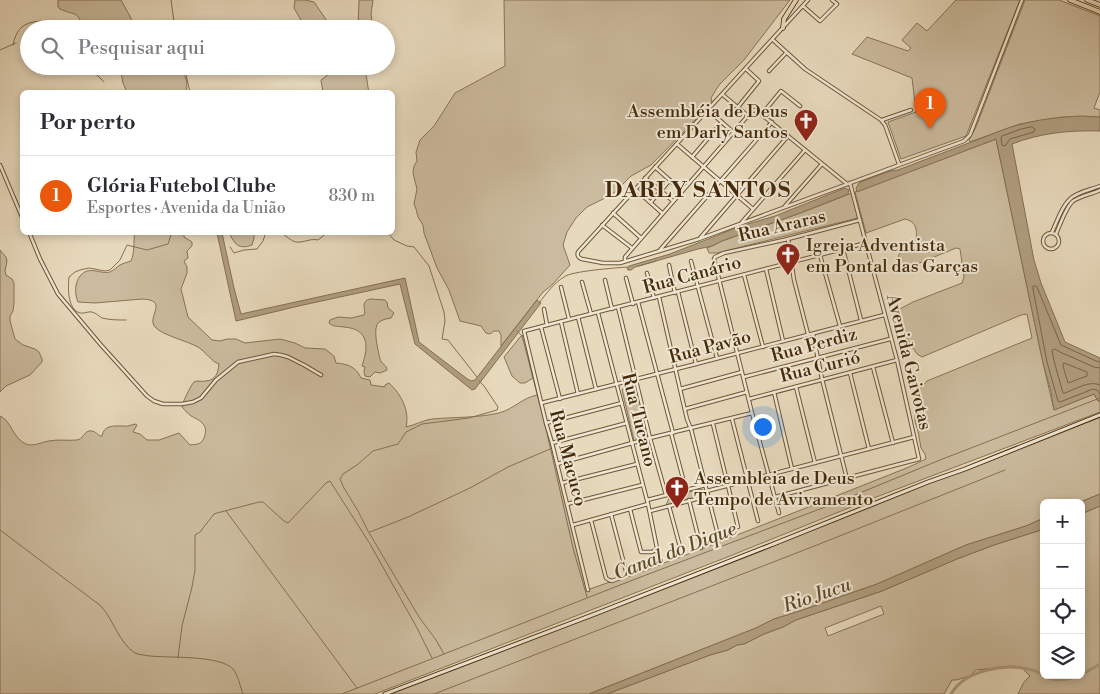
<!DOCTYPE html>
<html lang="pt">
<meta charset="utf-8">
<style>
body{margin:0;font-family:"Libre Bodoni",serif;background:#f7f7f7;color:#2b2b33}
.controls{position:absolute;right:15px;bottom:15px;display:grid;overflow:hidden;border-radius:8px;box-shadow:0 2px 8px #0003}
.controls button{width:45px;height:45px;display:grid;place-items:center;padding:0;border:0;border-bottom:1px solid #e1e1e2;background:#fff;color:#2b2b33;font:25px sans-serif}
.you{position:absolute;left:762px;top:426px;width:18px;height:18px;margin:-12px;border:4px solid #fff;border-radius:50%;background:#1a73e8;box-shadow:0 0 0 8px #1a73e833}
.badge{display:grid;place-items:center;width:32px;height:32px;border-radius:50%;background:#ea580c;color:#fff;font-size:16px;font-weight:700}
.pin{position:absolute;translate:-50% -41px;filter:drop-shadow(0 1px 2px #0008)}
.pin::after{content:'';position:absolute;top:26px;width:18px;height:15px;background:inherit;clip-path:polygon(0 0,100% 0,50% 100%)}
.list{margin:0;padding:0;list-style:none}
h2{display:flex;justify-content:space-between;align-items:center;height:65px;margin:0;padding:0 20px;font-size:21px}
h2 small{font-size:16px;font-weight:400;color:#7c7c81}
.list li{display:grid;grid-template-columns:32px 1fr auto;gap:15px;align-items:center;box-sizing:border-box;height:80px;padding:0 20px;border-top:1px solid #e1e1e2}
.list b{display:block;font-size:19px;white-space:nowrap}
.list p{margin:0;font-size:16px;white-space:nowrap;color:#7c7c81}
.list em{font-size:16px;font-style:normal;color:#7c7c81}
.icon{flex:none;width:28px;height:28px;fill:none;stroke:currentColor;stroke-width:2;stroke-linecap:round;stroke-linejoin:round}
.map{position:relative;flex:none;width:1100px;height:694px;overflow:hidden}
.search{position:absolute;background:#fff;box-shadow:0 2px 8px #0003;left:20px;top:20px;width:375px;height:55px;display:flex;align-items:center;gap:12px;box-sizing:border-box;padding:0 18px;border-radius:28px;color:#7c7c81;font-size:19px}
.panel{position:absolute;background:#fff;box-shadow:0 2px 8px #0003;left:20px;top:90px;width:375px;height:145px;border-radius:8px}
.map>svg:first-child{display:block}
</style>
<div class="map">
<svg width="1100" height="694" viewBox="0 0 1100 694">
<rect width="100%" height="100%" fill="#e7d9bc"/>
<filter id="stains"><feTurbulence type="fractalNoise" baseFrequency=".004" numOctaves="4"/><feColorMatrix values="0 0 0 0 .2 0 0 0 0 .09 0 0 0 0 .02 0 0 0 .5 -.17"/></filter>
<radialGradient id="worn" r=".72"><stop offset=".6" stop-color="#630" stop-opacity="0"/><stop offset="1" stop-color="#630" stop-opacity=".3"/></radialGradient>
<!-- green -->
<g fill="#cbbb9e" stroke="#887354" fill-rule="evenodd">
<path d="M 58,0 L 121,0 L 133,22 L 139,29 L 83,29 C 78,10 75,16 60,9 L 58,7 Z"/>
<path d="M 295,0 L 305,0 L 314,2 L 329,24 L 330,29 L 306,29 L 294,8 Z"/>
<path d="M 359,0 L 373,0 L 371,14 L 373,29 L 352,29 L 358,26 Z"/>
<path d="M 504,0 L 790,0 L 744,60 L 719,85 L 711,98 L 712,101 L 708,107 L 651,165 L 631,176 L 615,192 L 609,196 L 587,207 L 576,218 L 567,232 L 563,245 L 570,265 L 552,285 L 543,292 L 501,346 L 501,335 L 499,331 L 494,331 L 490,334 L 486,333 L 481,326 L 460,321 L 449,290 L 437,268 L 424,233 L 423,225 L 418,217 L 416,209 L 414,204 L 417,189 L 413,173 L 414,166 L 417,161 L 416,152 L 420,140 L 434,126 L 455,93 L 505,66 Z"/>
<path d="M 956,0 L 1020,0 L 966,136 L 901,159 L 888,122 L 916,112 L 912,78 L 852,54 L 867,37 L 908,51 L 911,48 L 902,40 L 917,23 L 927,31 Z"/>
<path d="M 1025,0 L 1059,0 L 1100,16 L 1100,92 L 1094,108 L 1100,110 L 1100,117 L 1063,117 L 1020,124 L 970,142 L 969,140 L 976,127 Z"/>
<path d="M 120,66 L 152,66 L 154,69 C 172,71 191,66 186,92 L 127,92 L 123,83 Z"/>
<path d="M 347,66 C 370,66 365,76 369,92 L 323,92 L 321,80 L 329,74 Z"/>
<path d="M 996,139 L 1043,363 L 1054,410 L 1094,394 L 1098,401 L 1100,401 L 1100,412 L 871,499 L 730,556 L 375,694 L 0,694 L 0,416 C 11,420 13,439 26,444 C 33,447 42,442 49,441 C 58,439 68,441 77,440 C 83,439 84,432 89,431 C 94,430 97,434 100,436 L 102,436 C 104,425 113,426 123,426 C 127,427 131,425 135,424 L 137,425 L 133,432 L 140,434 L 147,440 L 159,440 L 179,433 L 190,445 C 197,444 201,445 204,438 C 209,425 201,421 191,416 C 188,414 185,410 182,407 C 182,403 191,385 194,382 C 198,380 201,382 206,381 C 216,380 218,373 219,364 C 212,362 206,352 198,347 C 187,341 162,335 155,327 C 146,317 170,300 142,299 L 95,303 L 78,302 C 74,293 74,276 87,271 C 94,269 103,274 110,272 C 114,270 117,267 120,265 C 124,263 128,262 131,261 C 135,252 133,242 135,233 L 184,233 L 184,237 L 192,242 L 192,246 L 187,251 L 188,258 L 184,261 L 187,267 L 187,273 L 181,289 L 188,317 L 212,340 L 220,341 L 227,339 L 236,339 L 245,343 L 280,339 L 295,343 L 305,348 L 325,349 L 334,356 L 336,363 C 348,364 356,367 361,378 L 370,380 L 371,385 L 385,387 L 385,385 L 389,383 C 401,394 410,411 406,427 C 415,425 424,420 432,419 C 455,417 477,418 499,413 C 514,409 523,397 538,395 L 548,428 L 587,590 L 678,558 L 806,508 L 909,467 L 926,459 L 925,454 L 921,448 L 918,431 L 915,421 L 915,417 L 919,390 L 927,381 L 1032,338 L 1027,314 L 1021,315 L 922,357 L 917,354 L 903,333 L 900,319 L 897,314 L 898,310 L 913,302 L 962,283 L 964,277 L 960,249 L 956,248 L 905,269 L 900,267 C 894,250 905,249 916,241 C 917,230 917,222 905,219 L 866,233 L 855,192 Z"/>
<path d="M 852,193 L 858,218 L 717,253 L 709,253 L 707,248 L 712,246 L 722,241 L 803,212 Z"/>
<path d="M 229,233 L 254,233 L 254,238 L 252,245 C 238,250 235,244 229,233 Z"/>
<path d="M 0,250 L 6,257 L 7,261 L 5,271 L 6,275 L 12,279 L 14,283 L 14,303 L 13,311 L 10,316 L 10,321 L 15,339 L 23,345 L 35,349 L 39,352 L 42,359 L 42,362 L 30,375 L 6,386 L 0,392 Z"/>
<path d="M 370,299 L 385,300 L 387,302 L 388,308 L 394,313 L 391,318 C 387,319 383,319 379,322 C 372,327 378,350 380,359 C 381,364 387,365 387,370 L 380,373 L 375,372 L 370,377 L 365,376 L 364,372 L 365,367 L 362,366 C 369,346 369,329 344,327 C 338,326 333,327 329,323 L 330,320 L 338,317 L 351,318 L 364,315 L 365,313 C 364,307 362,301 370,299 Z"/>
<path d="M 524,335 L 533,378 L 525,383 L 520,383 L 512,376 L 504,357 L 521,336 Z"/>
<path d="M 636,383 L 649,438 L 634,441 L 622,390 L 625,386 Z"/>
<path d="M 1100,417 L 1100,494 L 1078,503 L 1044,503 L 1044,518 L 1026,526 L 966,545 L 877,584 L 800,611 L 774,619 L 756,628 L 589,694 L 387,694 L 872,504 Z"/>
<path d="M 701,489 L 705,491 L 703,495 L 666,505 L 670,496 Z"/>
<path d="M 1100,506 L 1100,694 L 1018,694 L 1024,682 L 1030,676 L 1021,667 L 1012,666 L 976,670 L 970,676 L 956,680 L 952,680 L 944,694 L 607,694 L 710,655 L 728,650 L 737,645 L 744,644 L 764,634 L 783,627 L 796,620 L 882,591 L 957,559 L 994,545 L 1044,529 L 1044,675 L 1081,675 L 1081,514 ZM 881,606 L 884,614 L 828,636 L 825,628 Z"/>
</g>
<!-- water -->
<g fill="#b09e80" stroke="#857051">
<path d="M 1082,116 L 1100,117 L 1100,131 C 1070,130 1040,133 1012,144 L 1034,260 L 1041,283 L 1065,342 L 1100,358 L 1100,401 L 1098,401 L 1094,394 L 1054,410 L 1051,392 L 1043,363 L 996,139 L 857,192 L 856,188 L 859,183 L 863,181 L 890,171 L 898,170 L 1008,128 C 1032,120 1057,117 1082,116 Z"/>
<path d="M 845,188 L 849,190 L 848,194 L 846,195 L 803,212 L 722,241 L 712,246 L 698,249 L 635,267 L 631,270 L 628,270 L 627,268 L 629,266 L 670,254 L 741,226 L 775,216 Z"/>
<path d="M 217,233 L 222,233 L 234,288 L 241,314 L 405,278 L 419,342 L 466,378 L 471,381 L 475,380 L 537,300 L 541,303 L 475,389 L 472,390 L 415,344 L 400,284 L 303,305 L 236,321 Z"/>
<path d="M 1100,494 L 1100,506 L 1081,514 L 1081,503 L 1078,503 Z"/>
<path d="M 1044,518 L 1044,529 L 994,545 L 957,559 L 882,591 L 796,620 L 783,627 L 764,634 L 744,644 L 737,645 L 728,650 L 710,655 L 607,694 L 589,694 L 756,628 L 774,619 L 800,611 L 877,584 L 966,545 L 1026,526 Z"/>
</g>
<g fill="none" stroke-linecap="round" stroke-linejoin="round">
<!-- shore -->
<g stroke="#7a6446" stroke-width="1">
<path d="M 1032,127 L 1035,129 L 1034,132 L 1010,139 L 1005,146 L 1002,145 L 1001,138 L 1002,136 L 1021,129 Z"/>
<path d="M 1100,362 L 1096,361 L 1061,345 L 1037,287 L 1036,286 L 1033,286 L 1033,289 L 1047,362 L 1058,401 L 1060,402 L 1093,389 L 1097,390 L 1100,394"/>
<path d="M 1064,363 L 1087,372 L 1087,376 L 1068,383 L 1063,366 Z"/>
<path d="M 1100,368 L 1094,367 L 1060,352 L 1055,349 L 1052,350 L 1054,361 L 1063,393 L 1065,393 C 1076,389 1089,380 1100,385"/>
</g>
<!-- stream -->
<g stroke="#857051" stroke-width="1">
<path d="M 171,0 L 175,29"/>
<path d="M 13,45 C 17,25 27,21 47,21 L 52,29"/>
<path d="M 0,50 L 16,43"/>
<path d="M 83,66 L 97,75 L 104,82"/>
<path d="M 184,66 L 190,92"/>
<path d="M 281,232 C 286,236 291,241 296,242 C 304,243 310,238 318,240 L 328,232"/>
<path d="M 387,232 L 394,240 L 407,246 L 414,247 L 429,266 L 444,312 L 445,321 L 442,339 L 448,340 L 477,377"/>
<path d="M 230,247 L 234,253 L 244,250 L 257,249 L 263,241 L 266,232"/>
<path d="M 639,266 L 656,261"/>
<path d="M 539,303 C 546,294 554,283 564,277 C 571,271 616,268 627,267"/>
<path d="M 126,320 C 118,320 110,320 102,318 C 99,316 96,313 92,312 C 88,311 84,314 80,313 C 67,309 68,287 69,277 L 75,272 L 80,270 L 89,268 L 105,271 L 110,270 L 120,260 L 127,245 L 147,250 L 168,244 L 172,232"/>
<path d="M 517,331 L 522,336 L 524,343 L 547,433 L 573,548 L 587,597"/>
<path d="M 226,511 L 357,688"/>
<path d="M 0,530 L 101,606 C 113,619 119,643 135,653 C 139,655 145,655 150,656 C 169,658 220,655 233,669 C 238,675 240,686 243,694"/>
<path d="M 370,532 L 408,517 L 470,488 L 508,467 L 550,449"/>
<path d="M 444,654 L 436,640 L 419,617 L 368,531 L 358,511 L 344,488 L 340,479 L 343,474 L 357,465 L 373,451 L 398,444 L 406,432 L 422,424 L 469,418 L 497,410 L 498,407 L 484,386 L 479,381"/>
<path d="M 178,658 L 182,626 L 192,587 L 195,570 L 195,535 L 200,532 L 214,514 L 217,513 L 259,502 L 263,502 L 284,521 L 288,523 L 326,483 L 330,481 L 370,544 L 417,628 L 432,658"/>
<path d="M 342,694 L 633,580 L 833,504 L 940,460 L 1100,398"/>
<path d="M 434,694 L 817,545 L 1005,470"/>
</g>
<!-- canal -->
<g stroke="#b09e80" stroke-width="3">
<path d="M 1081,675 L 1100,664"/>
<path d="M 951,694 C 966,669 1006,663 1032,670 C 1037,671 1042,674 1046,677 C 1058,682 1069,680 1080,675"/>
</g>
<defs>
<g id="minor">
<path d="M 808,0 L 578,252 C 577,255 578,258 582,259 L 603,263 L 620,263 L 699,239 L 964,141 L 970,135 L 1022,0"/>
<path d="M 803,6 L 820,21 L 837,4 L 832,0"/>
<path d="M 773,40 L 805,69 L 881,120 L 885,125 L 899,164"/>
<path d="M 769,71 L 786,53"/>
<path d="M 723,95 L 748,116"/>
<path d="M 738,107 L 759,81 L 746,69"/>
<path d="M 708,110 L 733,132"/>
<path d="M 762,114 L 781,91 L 800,106"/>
<path d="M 882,120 L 911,110"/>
<path d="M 677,144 L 753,209"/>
<path d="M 692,157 L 722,122"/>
<path d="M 0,165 L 22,217"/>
<path d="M 655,167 L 682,191"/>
<path d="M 645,178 L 673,201"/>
<path d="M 635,189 L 662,213"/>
<path d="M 651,202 L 670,180"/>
<path d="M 785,206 L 822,164"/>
<path d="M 613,213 L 641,238"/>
<path d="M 742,222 L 805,150"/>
<path d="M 602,225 L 632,248"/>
<path d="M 29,232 L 40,259 L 58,294 L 101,345 L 147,396 L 154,401 L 163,404 L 182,404 L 193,402 L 201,398 L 216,380 L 238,362 L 274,354 L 281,355 L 288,357 L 304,365 L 321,375"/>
<path d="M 1052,232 C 1057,222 1061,207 1070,199 C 1077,192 1090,190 1100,186"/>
<circle cx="1051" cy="241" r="8"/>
<path d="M 1056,234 C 1060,225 1066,207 1073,201 C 1081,196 1092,194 1100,190"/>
<path d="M 700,238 L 788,136"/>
<path d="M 788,239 L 794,280 L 808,334"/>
<path d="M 843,249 L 861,320"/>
<path d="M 659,251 L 772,122"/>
<path d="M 820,255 L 840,326"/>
<path d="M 625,261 L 625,257 L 752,111 L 755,110 L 761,114 L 847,184"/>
<path d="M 691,261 L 717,358"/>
<path d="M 669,265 L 675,293"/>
<path d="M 766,269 L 783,341"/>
<path d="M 647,273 L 654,298"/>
<path d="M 744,275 L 763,347"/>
<path d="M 626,278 L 633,304"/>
<path d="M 605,280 L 612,309"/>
<path d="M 582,282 L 591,314"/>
<path d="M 561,287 L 569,319"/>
<path d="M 678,292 L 696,364"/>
<path d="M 659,297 L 680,389 L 687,419 L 691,429 L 718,535"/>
<path d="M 638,302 L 673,433"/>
<path d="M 618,307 L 650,438 L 666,495"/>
<path d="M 544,309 L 547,325"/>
<path d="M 578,317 L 596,389"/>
<path d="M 561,322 L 578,394"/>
<path d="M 541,327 L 560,399"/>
<path d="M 813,334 L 822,379 L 847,479"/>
<path d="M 873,367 L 893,443"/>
<path d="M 850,373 L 869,449"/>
<path d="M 744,377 L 890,339"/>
<path d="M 796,387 L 815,463"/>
<path d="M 680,389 L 742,372"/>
<path d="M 774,392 L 792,469"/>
<path d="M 749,399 L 897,360"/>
<path d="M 541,403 L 696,364 L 884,315"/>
<path d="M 685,409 L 747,392"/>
<path d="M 732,419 L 758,521"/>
<path d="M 546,423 L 622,403"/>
<path d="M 713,424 L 738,527"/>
<path d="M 671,433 L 686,490"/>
<path d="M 552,443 L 627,423"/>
<path d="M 557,464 L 650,438 L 752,413"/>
<path d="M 562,483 L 637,464"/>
<path d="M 707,491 L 914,437"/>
<path d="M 775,497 L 919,459 L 897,360 L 850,183"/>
<path d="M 647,500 L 706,485"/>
<path d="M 689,500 L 701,548"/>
<path d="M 567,504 L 642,485"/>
<path d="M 669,506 L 682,554"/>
<path d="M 630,509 L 641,552 L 652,552 L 657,549"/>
<path d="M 650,511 L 708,496"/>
<path d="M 779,513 L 752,413 L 714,259 L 715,257 L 724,253 L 788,239 L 860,220"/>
<path d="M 611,514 L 627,575"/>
<path d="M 591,520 L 606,578 L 609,580 L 612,581 L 660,563 L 648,504 L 598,313"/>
<path d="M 573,525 L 648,504"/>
<path d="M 588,590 L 552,443 L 546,423 L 524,331 L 866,243"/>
</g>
<path id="secondary" d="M 385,694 L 595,614 L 776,543 L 928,482 L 965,469 L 1100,415"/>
<g id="primary">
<path d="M 1070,0 L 1100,12"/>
<path d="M 1087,0 L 1100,5"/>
<path d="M 783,28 L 784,19 L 796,0"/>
</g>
</defs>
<!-- minor casing -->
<use href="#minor" stroke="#6e5637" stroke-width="4.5"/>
<!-- secondary casing -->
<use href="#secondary" stroke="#452b0b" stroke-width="5"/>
<!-- primary casing -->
<use href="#primary" stroke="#452b0b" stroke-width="5.5"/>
<!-- minor -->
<use href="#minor" stroke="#efe6d3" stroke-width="2.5"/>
<!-- secondary -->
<use href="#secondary" stroke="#efe6d3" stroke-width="3"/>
<!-- primary -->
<use href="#primary" stroke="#e7d9bc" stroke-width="4"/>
</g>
<!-- icons -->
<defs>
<symbol id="church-pin" viewBox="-11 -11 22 30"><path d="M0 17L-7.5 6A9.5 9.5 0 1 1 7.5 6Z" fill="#8f2418" stroke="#efe6d3"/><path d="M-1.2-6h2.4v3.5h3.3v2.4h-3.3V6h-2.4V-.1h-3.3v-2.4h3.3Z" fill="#fff"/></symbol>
</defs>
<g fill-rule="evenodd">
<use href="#church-pin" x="792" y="107" width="28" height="38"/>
<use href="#church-pin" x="774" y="241" width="28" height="38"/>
<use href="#church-pin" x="663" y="474" width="28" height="38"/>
</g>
<g text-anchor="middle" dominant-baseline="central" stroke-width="4" stroke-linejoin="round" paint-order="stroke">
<!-- poi labels -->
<g font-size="18" fill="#452b0b" stroke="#efe6d3" text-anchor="start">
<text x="788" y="111" text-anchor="end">Assembléia de Deus<tspan x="788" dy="21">em Darly Santos</tspan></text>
<text x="806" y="245">Igreja Adventista<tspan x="806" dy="21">em Pontal das Garças</tspan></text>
<text x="694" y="478">Assembleia de Deus<tspan x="694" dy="21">Tempo de Avivamento</tspan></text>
</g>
<!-- street labels -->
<g font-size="18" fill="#452b0b" stroke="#efe6d3">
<text transform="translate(782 226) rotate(-13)">Rua Araras</text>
<text transform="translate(692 275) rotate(-15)">Rua Canário</text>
<text transform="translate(814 345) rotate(-15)">Rua Perdiz</text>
<text transform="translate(710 347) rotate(-15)">Rua Pavão</text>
<text transform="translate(909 362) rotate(76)">Avenida Gaivotas</text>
<text transform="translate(820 367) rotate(-14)">Rua Curió</text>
<text transform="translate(639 420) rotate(76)">Rua Tucano</text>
<text transform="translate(568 458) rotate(75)">Rua Macuco</text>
</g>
<!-- water labels -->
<g font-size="19" font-style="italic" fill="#604828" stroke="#efe6d3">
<text transform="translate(675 551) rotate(-21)">Canal do Dique</text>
<text transform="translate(817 595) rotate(-19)">Rio Jucu</text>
</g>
<!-- district labels -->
<g font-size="22" font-weight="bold" letter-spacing="1" fill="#452b0b" stroke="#efe6d3">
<text x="698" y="190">DARLY SANTOS</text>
</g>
</g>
<rect width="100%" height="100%" filter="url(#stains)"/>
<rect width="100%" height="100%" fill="url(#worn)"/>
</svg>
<div class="controls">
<button>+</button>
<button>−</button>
<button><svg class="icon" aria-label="locate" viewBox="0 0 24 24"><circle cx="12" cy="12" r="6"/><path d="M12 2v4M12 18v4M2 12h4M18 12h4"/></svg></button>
<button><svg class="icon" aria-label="layers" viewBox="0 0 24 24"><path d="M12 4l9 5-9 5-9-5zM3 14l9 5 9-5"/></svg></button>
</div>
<div class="you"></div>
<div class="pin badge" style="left:930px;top:129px">1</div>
<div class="search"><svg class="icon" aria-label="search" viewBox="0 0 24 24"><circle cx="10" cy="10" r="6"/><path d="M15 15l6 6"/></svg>Pesquisar aqui</div>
<section class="panel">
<h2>Por perto<small></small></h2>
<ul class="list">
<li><span class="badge">1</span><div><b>Glória Futebol Clube</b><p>Esportes · Avenida da União</p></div><em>830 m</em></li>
</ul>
</section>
</div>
